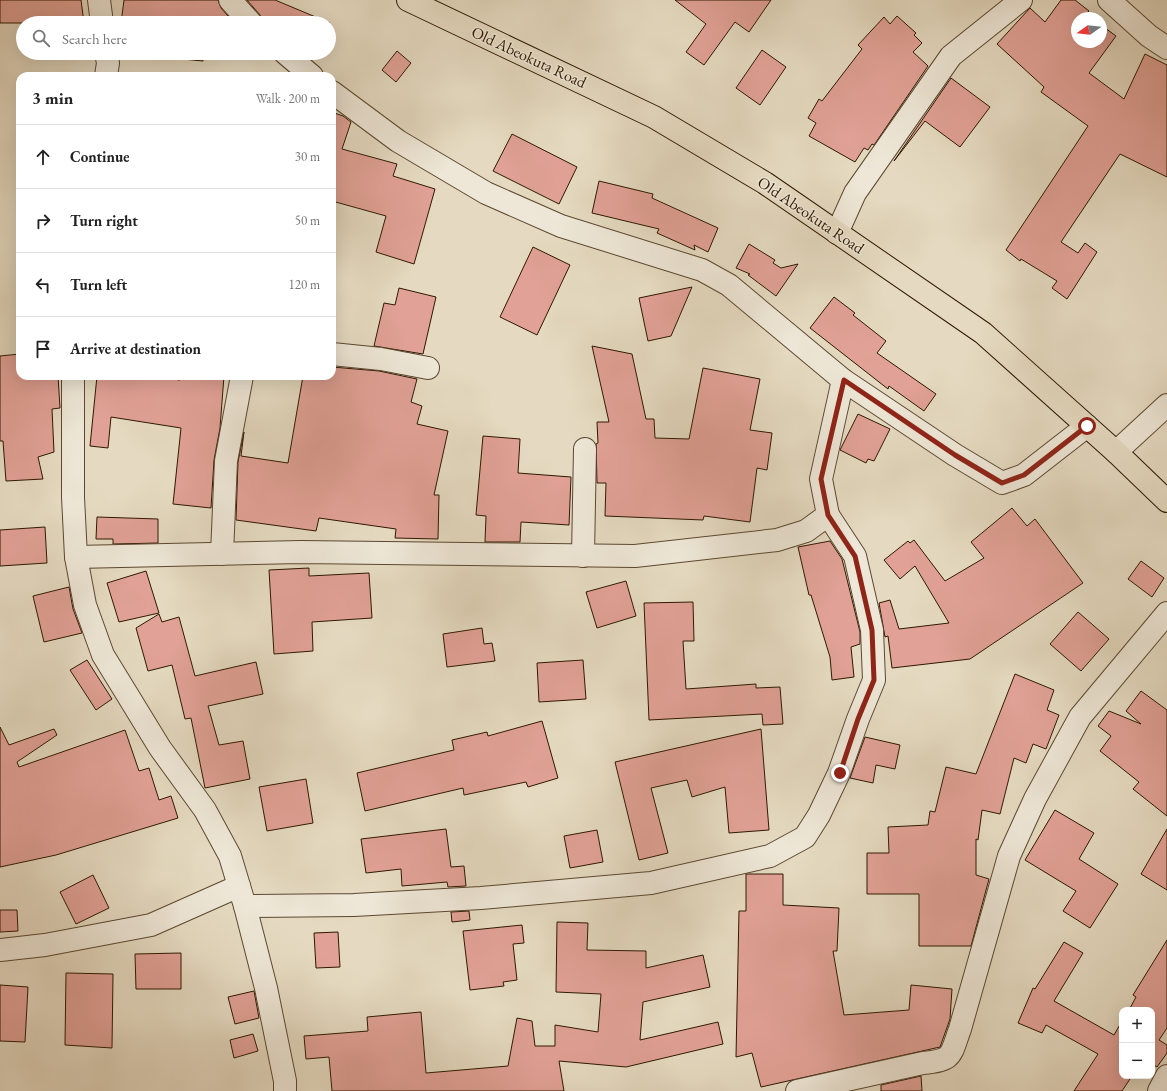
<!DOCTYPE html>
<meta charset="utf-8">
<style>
body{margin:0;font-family:"EB Garamond",serif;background:#f6f6f6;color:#222}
.controls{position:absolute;right:12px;bottom:12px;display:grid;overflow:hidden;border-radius:8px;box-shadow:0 4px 16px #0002}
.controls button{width:36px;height:36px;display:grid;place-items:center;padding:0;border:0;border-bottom:1px solid #e0e0e0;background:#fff;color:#222;font:20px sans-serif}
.compass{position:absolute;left:1071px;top:12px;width:36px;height:36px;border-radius:50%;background:#fff;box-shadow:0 4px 16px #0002;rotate:255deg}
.stop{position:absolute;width:12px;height:12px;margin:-9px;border:3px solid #8f2418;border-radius:50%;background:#fff}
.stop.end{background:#8f2418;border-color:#fff;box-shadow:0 1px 4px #0008}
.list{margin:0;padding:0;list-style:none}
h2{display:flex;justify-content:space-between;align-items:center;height:52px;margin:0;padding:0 16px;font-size:17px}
h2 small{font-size:13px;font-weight:400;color:#767676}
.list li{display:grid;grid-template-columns:26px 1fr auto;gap:12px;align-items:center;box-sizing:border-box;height:64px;padding:0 16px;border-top:1px solid #e0e0e0}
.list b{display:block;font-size:15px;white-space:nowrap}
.list em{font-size:13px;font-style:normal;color:#767676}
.icon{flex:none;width:22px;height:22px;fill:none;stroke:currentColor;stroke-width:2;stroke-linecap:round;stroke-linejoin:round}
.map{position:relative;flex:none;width:1167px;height:1091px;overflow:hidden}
.search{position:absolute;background:#fff;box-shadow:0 4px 16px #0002;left:16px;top:16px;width:320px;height:44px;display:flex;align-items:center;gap:10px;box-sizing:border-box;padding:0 14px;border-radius:22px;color:#767676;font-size:15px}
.panel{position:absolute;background:#fff;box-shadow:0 4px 16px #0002;left:16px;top:72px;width:320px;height:308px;border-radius:12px}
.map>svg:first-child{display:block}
</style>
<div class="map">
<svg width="1167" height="1091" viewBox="0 0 1167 1091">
<rect width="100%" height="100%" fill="#e5dac1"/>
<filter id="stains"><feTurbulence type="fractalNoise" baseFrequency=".005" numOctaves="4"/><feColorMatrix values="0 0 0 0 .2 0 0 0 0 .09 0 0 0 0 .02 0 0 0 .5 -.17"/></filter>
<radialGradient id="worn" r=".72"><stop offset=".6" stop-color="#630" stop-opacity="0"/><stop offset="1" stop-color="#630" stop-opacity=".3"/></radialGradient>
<!-- building -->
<g fill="#e1a196" stroke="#2e1800">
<path d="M 0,0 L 81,0 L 84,23 L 0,23 Z"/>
<path d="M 124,0 L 218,0 L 221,8 L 234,23 L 121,23 Z"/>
<path d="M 247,0 L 275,0 L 330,23 L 263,23 L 260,15 Z"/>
<path d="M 675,0 L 771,0 L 749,32 L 735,22 L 704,65 L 686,52 L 706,24 Z"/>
<path d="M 1061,0 L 1075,0 L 1089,11 L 1086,14 L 1092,18 L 1077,18 L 1077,42 L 1101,42 L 1101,25 L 1116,36 L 1089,73 L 1124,99 L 1145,54 L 1167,65 L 1167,177 L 1120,154 L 1061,242 L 1078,253 L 1085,243 L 1097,252 L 1067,299 L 1052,288 L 1057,281 L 1021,259 L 1020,261 L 1006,250 L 1088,126 L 1041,92 L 1044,87 L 997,44 L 1030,8 L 1045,22 Z"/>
<path d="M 897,16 L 916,33 L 914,35 L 922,43 L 913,52 L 928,66 L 874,145 L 872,144 L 868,150 L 864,148 L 855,162 L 809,136 L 816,123 L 808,118 L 819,99 L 822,101 L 862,49 L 858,45 L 884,17 L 890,24 Z"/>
<path d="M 762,50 L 786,67 L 760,105 L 736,88 Z"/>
<path d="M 397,51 L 411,63 L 396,82 L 382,70 Z"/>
<path d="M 121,53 L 204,53 L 203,61 Z"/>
<path d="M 951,78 L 990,107 L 960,147 L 925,121 L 894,161 Z"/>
<path d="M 332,112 L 343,116 L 351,122 L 342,149 L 397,164 L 393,176 L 435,189 L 414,264 L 376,252 L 386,216 L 332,201 Z"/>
<path d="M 512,134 L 577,167 L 559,204 L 493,171 Z"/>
<path d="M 599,181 L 653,194 L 652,198 L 718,228 L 708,252 L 694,245 L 695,250 L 657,233 L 659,229 L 592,213 Z"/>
<path d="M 749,244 L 775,260 L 773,263 L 781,268 L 798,264 L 776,296 L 748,275 L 750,274 L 736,268 Z"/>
<path d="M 533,247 L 570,265 L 537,335 L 500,317 Z"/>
<path d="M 692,287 L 671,336 L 648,341 L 639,298 Z"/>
<path d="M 399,288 L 436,297 L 423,354 L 374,346 L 384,303 L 395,305 Z"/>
<path d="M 834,297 L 855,313 L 853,315 L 886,341 L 877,353 L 936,394 L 924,411 L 889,386 L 888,389 L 810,328 Z"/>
<path d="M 592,346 L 632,354 L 646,419 L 654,419 L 655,438 L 689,439 L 703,368 L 760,379 L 750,430 L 772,433 L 767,470 L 757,468 L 750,522 L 704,516 L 703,520 L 605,516 L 606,483 L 597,483 L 596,444 L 598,443 L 597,422 L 609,422 Z"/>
<path d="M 20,354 L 20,376 L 58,376 L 60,408 L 52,409 L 54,452 L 38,457 L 43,479 L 6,481 L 3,441 L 0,441 L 0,356 Z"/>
<path d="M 332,367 L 379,371 L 417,379 L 411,402 L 422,406 L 417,424 L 448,431 L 434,495 L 439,495 L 438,539 L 395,538 L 396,529 L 319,518 L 316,531 L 236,520 L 238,462 L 244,432 L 241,456 L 288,463 L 303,376 L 332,376 Z"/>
<path d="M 97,376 L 152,376 L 180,380 L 180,376 L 224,376 L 220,428 L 214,460 L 211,508 L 173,504 L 181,428 L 111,417 L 108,448 L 90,446 Z"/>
<path d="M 858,414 L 890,429 L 874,461 L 868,459 L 866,463 L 840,450 Z"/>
<path d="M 483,436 L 520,439 L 518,473 L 571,477 L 569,525 L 521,522 L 520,542 L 485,542 L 486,516 L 476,515 Z"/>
<path d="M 1012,508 L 1027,526 L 1035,519 L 1083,583 L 970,659 L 892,668 L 888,636 L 885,637 L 879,603 L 890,600 L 899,629 L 949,623 L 915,566 L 900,579 L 884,560 L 908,541 L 910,543 L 914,540 L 945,581 L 984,558 L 971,542 Z"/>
<path d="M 97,517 L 158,519 L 158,543 L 113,544 L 113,539 L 96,539 Z"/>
<path d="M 45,527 L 47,563 L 0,566 L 0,530 Z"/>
<path d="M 830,541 L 842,559 L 860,632 L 860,644 L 851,647 L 854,677 L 832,680 L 830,657 L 811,595 L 809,595 L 798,547 Z"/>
<path d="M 1141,561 L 1164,578 L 1152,597 L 1128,579 Z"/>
<path d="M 309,568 L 309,576 L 369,573 L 372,618 L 312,622 L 313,651 L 274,654 L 269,570 Z"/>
<path d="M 146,571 L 159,613 L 119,622 L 107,583 Z"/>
<path d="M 626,581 L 636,616 L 597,628 L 586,592 Z"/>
<path d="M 69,587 L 73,609 L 82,633 L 44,642 L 33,596 Z"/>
<path d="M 693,602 L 694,641 L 683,641 L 686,689 L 756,684 L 756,688 L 780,687 L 783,724 L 763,725 L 762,714 L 649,720 L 644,603 Z"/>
<path d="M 1078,612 L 1109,639 L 1081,671 L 1050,644 Z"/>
<path d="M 159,614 L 162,622 L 179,617 L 195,676 L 256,662 L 263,694 L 208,706 L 219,745 L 243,741 L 250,779 L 205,788 L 191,718 L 185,719 L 172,665 L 148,671 L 136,628 Z"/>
<path d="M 482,628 L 484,644 L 492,643 L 495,661 L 447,667 L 443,634 Z"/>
<path d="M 87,660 L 112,699 L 96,710 L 70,670 Z"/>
<path d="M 583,660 L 586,699 L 539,702 L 537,663 Z"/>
<path d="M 1015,674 L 1054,690 L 1047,710 L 1059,715 L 1046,749 L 1033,744 L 1026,763 L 1014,758 L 1000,814 L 982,810 L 978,840 L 976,839 L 976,875 L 989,879 L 971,946 L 919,946 L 919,894 L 867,894 L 867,853 L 889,853 L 888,827 L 928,825 L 930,811 L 935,812 L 946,767 L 976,774 Z"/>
<path d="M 1141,691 L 1167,710 L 1167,816 L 1133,789 L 1139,782 L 1100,751 L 1111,736 L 1098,726 L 1109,711 L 1141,724 L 1126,711 Z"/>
<path d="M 542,721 L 558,778 L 528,787 L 526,782 L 464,795 L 463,788 L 365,811 L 357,773 L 454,750 L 452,740 L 487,732 L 488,736 Z"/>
<path d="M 0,727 L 9,745 L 54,729 L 57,735 L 17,762 L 19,767 L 125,730 L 139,771 L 149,768 L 159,800 L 171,796 L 178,818 L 56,855 L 0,867 Z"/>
<path d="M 761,729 L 769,830 L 729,833 L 725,787 L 692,797 L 687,780 L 651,788 L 668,853 L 639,860 L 615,762 Z"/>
<path d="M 865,737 L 900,745 L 895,769 L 876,765 L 873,783 L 850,778 Z"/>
<path d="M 306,779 L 313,823 L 267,831 L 259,787 Z"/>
<path d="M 1055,810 L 1094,833 L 1079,859 L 1118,884 L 1090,928 L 1063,911 L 1076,891 L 1025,860 Z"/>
<path d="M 446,829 L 451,867 L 464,866 L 466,886 L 448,887 L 447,882 L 402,886 L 401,869 L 366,873 L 361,839 Z"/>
<path d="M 1167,829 L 1167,890 L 1141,874 Z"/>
<path d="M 597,830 L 603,862 L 570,868 L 564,836 Z"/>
<path d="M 746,874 L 783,874 L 783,905 L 839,908 L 837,951 L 833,951 L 844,1015 L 909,1010 L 911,985 L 952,989 L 950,1019 L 940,1047 L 761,1087 L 752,1053 L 736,1057 L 739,911 L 746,911 Z"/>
<path d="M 93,875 L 109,908 L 76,924 L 60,892 Z"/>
<path d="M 0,910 L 17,910 L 18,931 L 0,932 Z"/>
<path d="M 469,911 L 470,920 L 452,922 L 451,912 Z"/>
<path d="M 557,922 L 588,923 L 587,950 L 646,951 L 646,968 L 703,955 L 710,987 L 643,1002 L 640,1040 L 718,1022 L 723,1044 L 626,1067 L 559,1061 L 564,1091 L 332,1091 L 329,1057 L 306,1059 L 304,1036 L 368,1031 L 367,1017 L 421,1012 L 426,1073 L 508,1066 L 517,1018 L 532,1021 L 535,1046 L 555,1046 L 555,1025 L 598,1032 L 601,994 L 556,992 Z"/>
<path d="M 522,925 L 524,943 L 513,944 L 517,980 L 503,982 L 504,986 L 470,990 L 463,931 Z"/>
<path d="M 338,932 L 340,967 L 316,968 L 314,933 Z"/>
<path d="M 1167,940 L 1167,1028 L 1159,1040 L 1167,1045 L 1167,1053 L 1157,1067 L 1152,1064 L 1152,1010 L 1129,1010 L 1136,997 L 1133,995 Z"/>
<path d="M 1064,942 L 1083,953 L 1054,1001 L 1114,1035 L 1122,1021 L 1122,1076 L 1132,1076 L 1122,1091 L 1074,1091 L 1098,1054 L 1046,1025 L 1042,1033 L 1018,1023 L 1033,988 L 1035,989 Z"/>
<path d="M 181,953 L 181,989 L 136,989 L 135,954 Z"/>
<path d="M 66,973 L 113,974 L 112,1048 L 65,1045 Z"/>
<path d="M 0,985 L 28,987 L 25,1042 L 0,1041 Z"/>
<path d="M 254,991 L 259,1018 L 235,1024 L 228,997 Z"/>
<path d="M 253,1034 L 258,1051 L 234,1058 L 230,1040 Z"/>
<path d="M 921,1076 L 922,1091 L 881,1091 L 881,1085 Z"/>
</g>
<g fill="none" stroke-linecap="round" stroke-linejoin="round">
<defs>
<g id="minor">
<path d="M 99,0 L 102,23"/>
<path d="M 230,0 L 251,23"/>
<path d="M 1109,0 L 1149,36 L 1167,48"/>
<path d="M 285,53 L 312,76"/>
<path d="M 106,76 L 108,63 L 106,53"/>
<path d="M 332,92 L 398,141 L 486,193 L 561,226 L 702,270 L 729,285 L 843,380 L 955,455 L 1002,483 L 1024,475 L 1087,426"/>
<path d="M 837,233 L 855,193 L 951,56 L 1021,0"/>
<path d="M 332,354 L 381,359 L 428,368"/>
<path d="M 73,376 L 73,497 L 76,557 L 85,605 L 103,655 L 160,748 L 205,810 L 230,856 L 245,906 L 266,988 L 285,1081 L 285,1091"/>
<path d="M 1116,452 L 1167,405"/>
<path d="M 222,554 L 226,461 L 242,376"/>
<path d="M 583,556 L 585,449"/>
<path d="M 76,557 L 301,552 L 635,556 L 777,540 L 806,531 L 828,515 L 821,479 L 843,380"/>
<path d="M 245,906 L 354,905 L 481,898 L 651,883 L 770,856 L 805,837 L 819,815 L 839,773 L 858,719 L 874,680 L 872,630 L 855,556 L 828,515"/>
<path d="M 0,950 L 45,945 L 151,925 L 239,886"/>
<path d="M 797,1091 L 923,1063 C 954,1060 950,1056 960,1029 L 1009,856 L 1035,799 L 1080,717 L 1167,613"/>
<path d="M 1159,1091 L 1167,1076"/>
</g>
<path id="highway" d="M 408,0 L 654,117 L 765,183 L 983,333 L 1116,452 L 1167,501"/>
</defs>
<!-- minor casing -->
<use href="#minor" stroke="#5c4830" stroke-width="24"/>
<!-- highway casing -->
<use href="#highway" stroke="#2e1800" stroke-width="24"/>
<!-- minor -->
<use href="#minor" stroke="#eee7d7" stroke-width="22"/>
<!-- highway -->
<use href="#highway" stroke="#e5dac1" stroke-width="22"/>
</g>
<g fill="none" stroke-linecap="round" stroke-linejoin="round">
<!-- route -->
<path stroke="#8f2418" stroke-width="5" d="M 840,773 L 858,719 L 874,680 L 872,630 L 855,556 L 828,515 L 821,479 L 844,380 L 955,455 L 1002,483 L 1024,475 L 1087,426"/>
</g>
<g text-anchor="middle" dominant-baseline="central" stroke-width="3" stroke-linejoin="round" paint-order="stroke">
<!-- street labels -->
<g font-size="16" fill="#2e1800" stroke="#eee7d7">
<text transform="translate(529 57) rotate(25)">Old Abeokuta Road</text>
<text transform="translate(811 215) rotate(34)">Old Abeokuta Road</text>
</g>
</g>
<rect width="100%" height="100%" filter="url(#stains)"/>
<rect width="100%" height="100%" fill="url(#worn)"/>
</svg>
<div class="controls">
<button>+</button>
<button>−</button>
</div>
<svg class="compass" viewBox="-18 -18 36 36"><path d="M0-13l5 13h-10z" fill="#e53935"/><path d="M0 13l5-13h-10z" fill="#767676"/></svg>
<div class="stop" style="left:1087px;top:426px"></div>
<div class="stop end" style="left:840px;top:773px"></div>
<div class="search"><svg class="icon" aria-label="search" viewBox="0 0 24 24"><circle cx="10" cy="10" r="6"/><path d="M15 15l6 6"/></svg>Search here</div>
<section class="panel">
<h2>3 min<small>Walk · 200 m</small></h2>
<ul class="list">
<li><svg class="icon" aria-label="ahead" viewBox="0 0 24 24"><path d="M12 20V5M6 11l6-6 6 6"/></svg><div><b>Continue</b></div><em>30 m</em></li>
<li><svg class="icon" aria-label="right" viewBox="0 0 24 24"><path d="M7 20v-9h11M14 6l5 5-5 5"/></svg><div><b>Turn right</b></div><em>50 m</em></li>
<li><svg class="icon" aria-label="left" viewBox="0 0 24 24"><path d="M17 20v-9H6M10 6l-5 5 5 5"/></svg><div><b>Turn left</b></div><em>120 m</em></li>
<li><svg class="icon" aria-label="arrive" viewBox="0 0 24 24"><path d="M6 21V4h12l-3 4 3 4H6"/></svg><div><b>Arrive at destination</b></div></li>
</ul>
</section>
</div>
